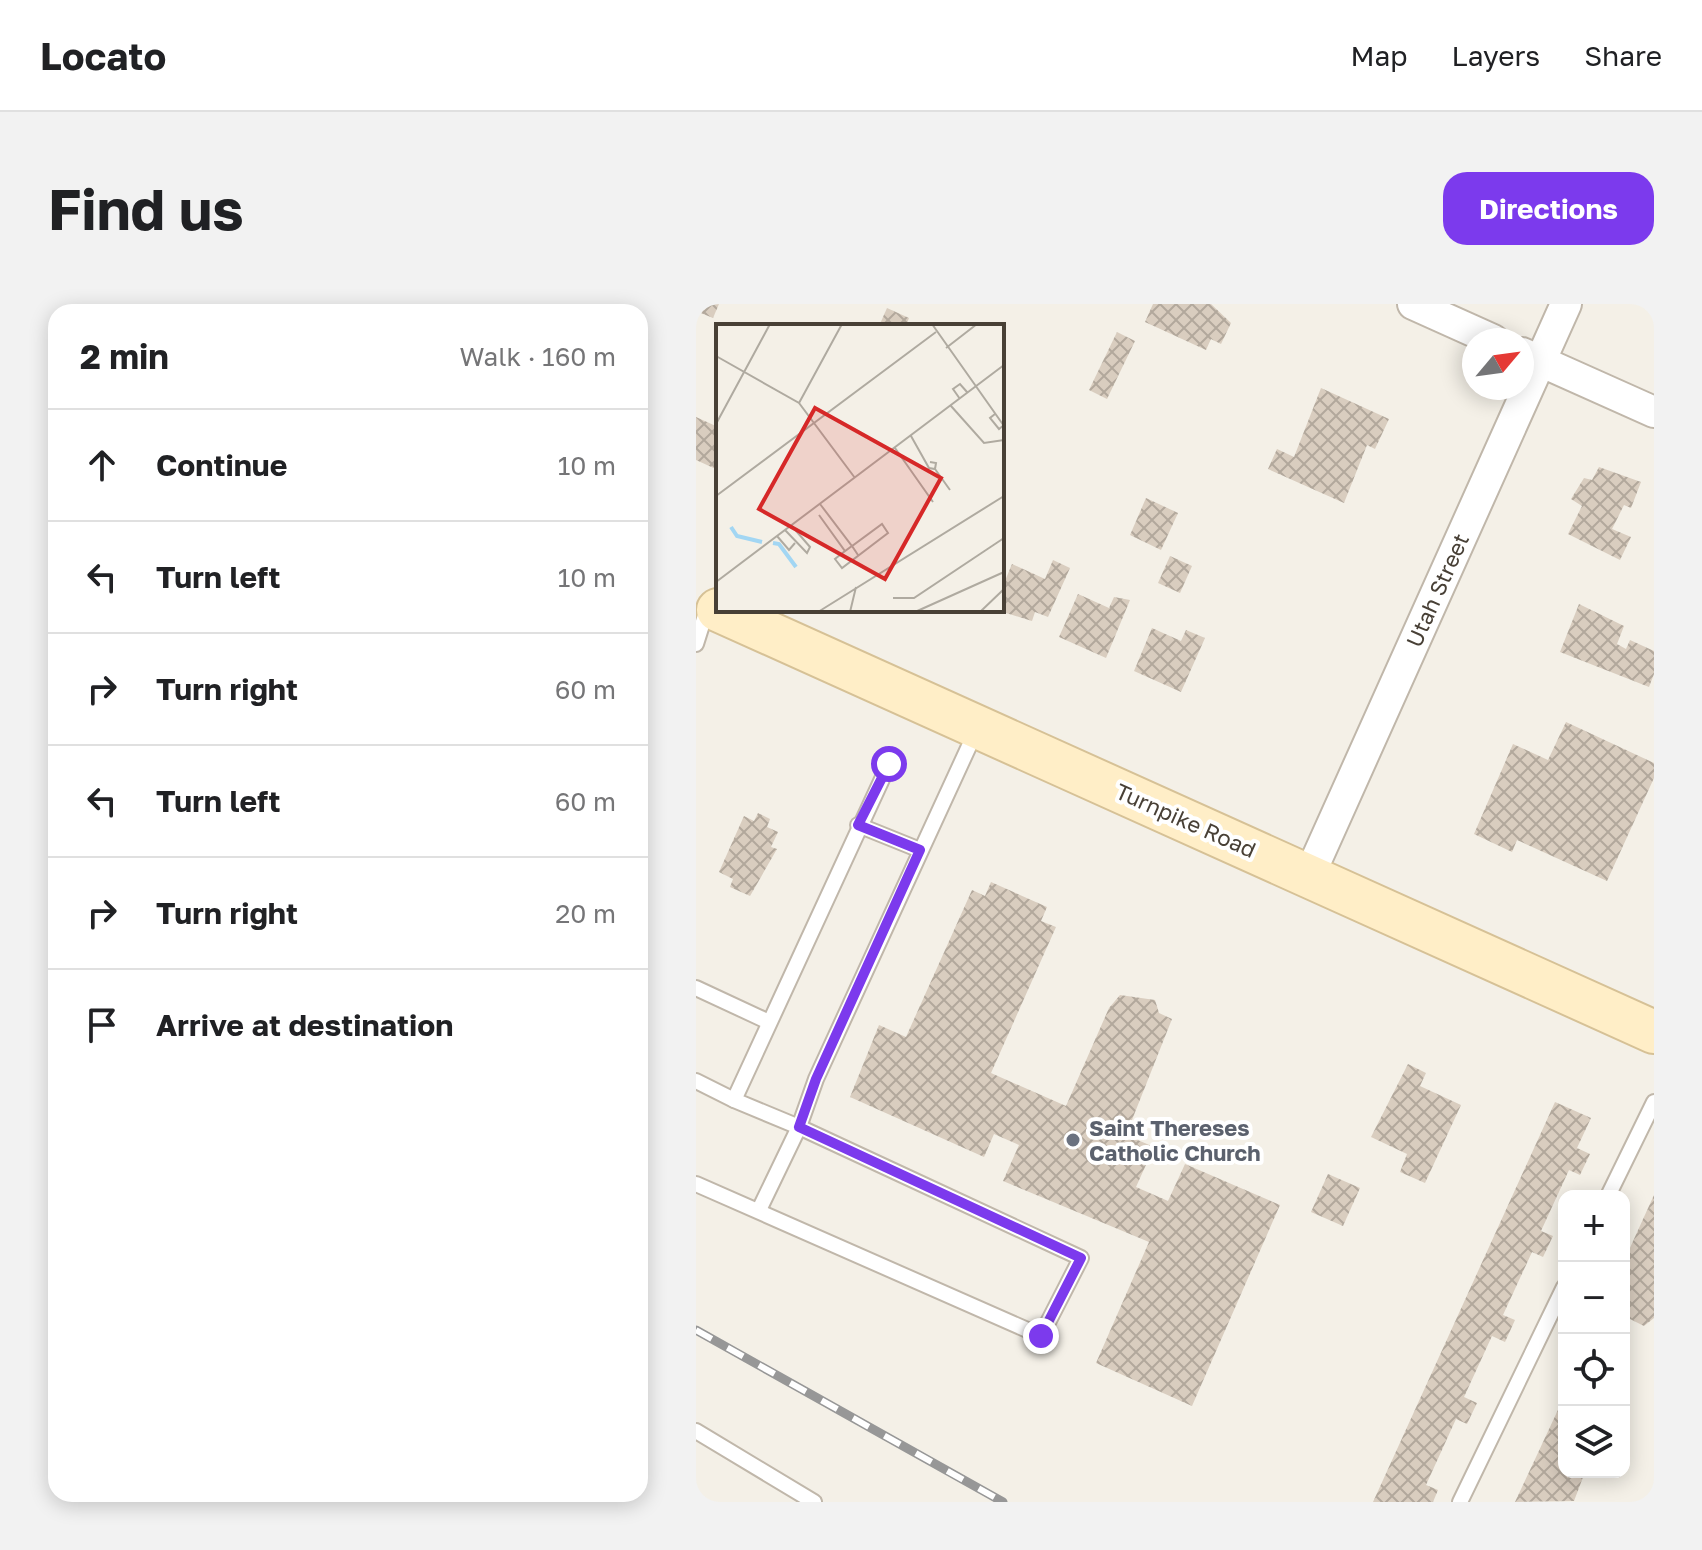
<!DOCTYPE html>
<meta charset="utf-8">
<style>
body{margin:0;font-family:"Golos Text",sans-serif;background:#f2f2f2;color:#202124}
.controls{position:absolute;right:24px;bottom:24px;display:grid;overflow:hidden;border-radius:16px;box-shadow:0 4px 20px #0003}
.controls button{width:72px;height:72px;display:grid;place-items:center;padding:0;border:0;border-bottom:2px solid #e0e0e0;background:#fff;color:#202124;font:40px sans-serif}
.compass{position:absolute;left:766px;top:24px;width:72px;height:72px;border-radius:50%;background:#fff;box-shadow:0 4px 20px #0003;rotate:61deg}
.stop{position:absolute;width:24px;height:24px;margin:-18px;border:6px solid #7c3aed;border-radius:50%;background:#fff}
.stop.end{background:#7c3aed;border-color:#fff;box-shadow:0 2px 8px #0008}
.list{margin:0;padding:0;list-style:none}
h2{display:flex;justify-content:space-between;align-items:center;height:104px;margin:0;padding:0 32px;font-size:34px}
h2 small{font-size:26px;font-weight:400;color:#757577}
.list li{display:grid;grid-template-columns:52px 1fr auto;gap:24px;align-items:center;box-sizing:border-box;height:112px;padding:0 32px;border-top:2px solid #e0e0e0}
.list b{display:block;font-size:30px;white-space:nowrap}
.list em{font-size:26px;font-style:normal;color:#757577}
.icon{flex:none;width:44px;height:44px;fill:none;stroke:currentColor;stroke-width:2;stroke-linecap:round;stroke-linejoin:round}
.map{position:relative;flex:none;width:958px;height:1198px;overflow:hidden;border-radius:24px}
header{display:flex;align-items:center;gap:48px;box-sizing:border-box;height:112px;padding:0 40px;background:#fff;border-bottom:2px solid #e0e0e0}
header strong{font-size:38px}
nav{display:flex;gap:44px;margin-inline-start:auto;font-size:28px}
.intro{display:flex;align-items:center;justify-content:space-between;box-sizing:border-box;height:192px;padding:0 48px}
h1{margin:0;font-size:56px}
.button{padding:20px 36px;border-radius:24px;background:#7c3aed;color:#fff;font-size:28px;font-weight:700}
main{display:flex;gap:48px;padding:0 48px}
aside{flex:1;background:#fff;border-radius:24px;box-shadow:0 4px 20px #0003}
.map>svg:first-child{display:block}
</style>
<header>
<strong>Locato</strong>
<nav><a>Map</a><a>Layers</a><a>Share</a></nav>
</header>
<div class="intro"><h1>Find us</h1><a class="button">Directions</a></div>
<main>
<aside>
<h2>2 min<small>Walk · 160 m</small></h2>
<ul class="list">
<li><svg class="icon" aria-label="ahead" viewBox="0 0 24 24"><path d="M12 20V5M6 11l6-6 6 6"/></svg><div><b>Continue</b></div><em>10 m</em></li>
<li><svg class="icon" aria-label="left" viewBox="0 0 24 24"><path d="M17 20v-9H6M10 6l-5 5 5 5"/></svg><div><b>Turn left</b></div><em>10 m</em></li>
<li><svg class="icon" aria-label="right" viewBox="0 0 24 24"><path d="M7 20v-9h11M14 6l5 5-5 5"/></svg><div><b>Turn right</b></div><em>60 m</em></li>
<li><svg class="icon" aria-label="left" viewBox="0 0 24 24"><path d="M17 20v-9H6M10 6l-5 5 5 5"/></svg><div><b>Turn left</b></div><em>60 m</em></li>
<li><svg class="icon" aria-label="right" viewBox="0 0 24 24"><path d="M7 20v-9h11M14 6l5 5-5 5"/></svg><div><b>Turn right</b></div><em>20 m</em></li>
<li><svg class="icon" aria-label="arrive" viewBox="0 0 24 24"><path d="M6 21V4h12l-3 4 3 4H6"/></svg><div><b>Arrive at destination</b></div></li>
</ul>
</aside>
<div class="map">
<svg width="958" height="1198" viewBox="0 0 958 1198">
<defs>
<pattern id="building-cross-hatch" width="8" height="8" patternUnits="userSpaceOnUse" patternTransform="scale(2)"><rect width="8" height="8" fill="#d9cdbf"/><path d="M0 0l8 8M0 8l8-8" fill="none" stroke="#b2a89c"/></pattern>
</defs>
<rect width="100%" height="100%" fill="#f4f0e7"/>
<!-- building -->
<g fill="url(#building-cross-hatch)">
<path d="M 0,0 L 23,0 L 17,14 L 0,7 Z"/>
<path d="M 457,0 L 515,0 L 535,19 L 525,40 L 515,35 L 510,46 L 449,18 Z"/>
<path d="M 191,4 L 213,14 L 210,22 L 183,22 Z"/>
<path d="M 421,28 L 439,37 L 411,95 L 393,86 Z"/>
<path d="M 625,84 L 693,115 L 679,145 L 671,141 L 648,199 L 572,165 L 581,145 L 598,153 Z"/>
<path d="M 0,113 L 22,123 L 22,166 L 0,156 Z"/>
<path d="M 903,163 L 945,178 L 935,204 L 928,201 L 916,225 L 935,233 L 924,256 L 872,230 L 886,202 L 875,195 L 888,174 L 896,176 Z"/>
<path d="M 450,194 L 482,209 L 465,246 L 434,231 Z"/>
<path d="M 474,252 L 496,262 L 484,289 L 462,279 Z"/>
<path d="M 357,256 L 374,264 L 352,313 L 339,308 L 336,317 L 307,308 L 309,302 L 306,301 L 306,284 L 316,260 L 349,275 Z"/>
<path d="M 382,290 L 413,304 L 418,293 L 434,296 L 410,354 L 363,333 Z"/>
<path d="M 883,300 L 928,322 L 921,340 L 930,345 L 934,336 L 958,347 L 958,370 L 953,383 L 864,348 Z"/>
<path d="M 456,324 L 485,337 L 490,326 L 509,334 L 485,388 L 438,367 Z"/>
<path d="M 870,418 L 958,459 L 958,474 L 911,577 L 821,536 L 816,548 L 778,530 L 817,440 L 852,456 Z"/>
<path d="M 62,509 L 74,515 L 71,523 L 82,528 L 75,543 L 81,545 L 54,592 L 34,583 L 37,575 L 23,568 L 48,512 L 58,517 Z"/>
<path d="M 295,578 L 351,603 L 345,617 L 360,623 L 295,769 L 370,802 L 413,704 L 424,691 L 459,696 L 463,709 L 476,715 L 430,831 L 458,843 L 440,883 L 472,897 L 489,860 L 584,901 L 496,1102 L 400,1059 L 453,938 L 307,877 L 323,841 L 298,830 L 288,853 L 154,793 L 183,721 L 210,733 L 276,586 L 289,592 Z"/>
<path d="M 712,760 L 730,769 L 724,782 L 765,801 L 729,879 L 704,868 L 711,850 L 675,833 Z"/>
<path d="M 859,798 L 895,814 L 881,844 L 894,850 L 884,871 L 873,866 L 845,927 L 857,932 L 847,953 L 836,948 L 807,1011 L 819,1016 L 809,1038 L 796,1032 L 768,1093 L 781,1099 L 771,1120 L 760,1115 L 730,1181 L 742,1186 L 737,1198 L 677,1198 Z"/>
<path d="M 632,870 L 664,884 L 647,922 L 615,908 Z"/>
<path d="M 958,891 L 958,1014 L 948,1022 L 928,1012 L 928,957 Z"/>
<path d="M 868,1093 L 868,1168 L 889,1168 L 878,1197 L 819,1198 Z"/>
</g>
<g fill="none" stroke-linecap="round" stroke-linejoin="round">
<defs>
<g id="service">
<path d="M 0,340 L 12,302"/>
<path d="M 162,521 L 224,546"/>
<path d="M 0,684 L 73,718"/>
<path d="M 0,777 L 38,796"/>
<path d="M 0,880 L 345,1032 L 385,954 L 103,823 L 120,775 L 280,427"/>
<path d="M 912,892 L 958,798"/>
<path d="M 63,906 L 103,823 L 38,796 L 193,460"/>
<path d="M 0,1127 L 118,1198"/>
<path d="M 764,1198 L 868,983"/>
</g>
<g id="minor">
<path d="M 717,0 L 797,36"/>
<path d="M 826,49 L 958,108"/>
<path d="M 613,572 L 870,0"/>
</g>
<path id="secondary" d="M 22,306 L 958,728"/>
</defs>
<!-- service casing -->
<use href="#service" stroke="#c0b7aa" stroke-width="18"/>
<!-- minor casing -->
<use href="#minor" stroke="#c0b7aa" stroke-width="34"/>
<!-- secondary casing -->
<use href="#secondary" stroke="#d6c196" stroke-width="46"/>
<!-- service -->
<use href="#service" stroke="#fff" stroke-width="14"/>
<!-- minor -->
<use href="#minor" stroke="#fff" stroke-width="30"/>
<!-- secondary -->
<use href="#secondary" stroke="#ffeec7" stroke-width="42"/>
<defs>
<path id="rail" d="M 0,1026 L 307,1198"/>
</defs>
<!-- rail casing -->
<use href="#rail" stroke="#979797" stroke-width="9"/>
<!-- rail -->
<use href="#rail" stroke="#fff" stroke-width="6" stroke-dasharray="18" stroke-linecap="butt"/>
</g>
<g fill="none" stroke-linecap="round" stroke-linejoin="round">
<!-- route -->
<path stroke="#7c3aed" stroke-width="10" d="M 193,460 L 162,521 L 224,546 L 120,775 L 103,823 L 385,954 L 345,1032"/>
</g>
<!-- markers -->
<circle fill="#6b7280" stroke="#fff" stroke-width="3" cx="377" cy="836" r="8"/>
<g text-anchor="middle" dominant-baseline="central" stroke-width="8" stroke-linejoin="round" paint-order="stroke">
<!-- street labels -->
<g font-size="22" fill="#484036" stroke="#fff">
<text transform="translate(741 286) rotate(-66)">Utah Street</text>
<text transform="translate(490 516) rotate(24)">Turnpike Road</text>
</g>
<!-- worship labels -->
<g font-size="22" font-weight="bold" fill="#5b616d" stroke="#fff" text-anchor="start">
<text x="393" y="823">Saint Thereses<tspan x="393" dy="25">Catholic Church</tspan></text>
</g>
</g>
<!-- overview -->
<g transform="translate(20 20)">
<rect width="288" height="288" fill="#f4f0e7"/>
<path fill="none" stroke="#a2d6f3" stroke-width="4" d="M 15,203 L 21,212 L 46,218M 57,219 L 63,220 L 80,243"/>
<path fill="none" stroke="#afaaa0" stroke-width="2" d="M 216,0 L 288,102M 230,24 L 261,0M 0,32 L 83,79 L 139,154M 244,75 L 237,65 L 244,60 L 251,68M 83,79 L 126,0M 235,82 L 268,119 L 288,116M 279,90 L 274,94 L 283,105 L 288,101M 0,100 L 54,0M 195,112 L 213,144 L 219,145 L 220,139 L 214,138M 179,124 L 217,178M 219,145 L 234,166M 0,172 L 220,8M 104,180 L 136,222 L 166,200 L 172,209 L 126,244 L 119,235 L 129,227M 103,191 L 129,227 L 136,222 L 142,231M 69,206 L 91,229 L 94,223 L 75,201M 61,212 L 73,226 L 79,219M 0,258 L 288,41M 177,274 L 198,274 L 288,214M 102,288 L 288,172M 134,288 L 140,263M 199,288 L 288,248M 264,288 L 288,265"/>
<path fill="#d62828" fill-opacity="0.15" stroke="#d62828" stroke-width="4" d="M 99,84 L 225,154 L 169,255 L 43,185 Z"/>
<rect width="288" height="288" fill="none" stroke="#484036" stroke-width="4"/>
</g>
</svg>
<div class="controls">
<button>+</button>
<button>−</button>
<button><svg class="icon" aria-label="locate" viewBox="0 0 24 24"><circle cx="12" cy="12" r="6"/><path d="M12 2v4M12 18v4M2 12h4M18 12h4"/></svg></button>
<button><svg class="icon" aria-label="layers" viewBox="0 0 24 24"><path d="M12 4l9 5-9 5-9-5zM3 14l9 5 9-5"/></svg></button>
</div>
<svg class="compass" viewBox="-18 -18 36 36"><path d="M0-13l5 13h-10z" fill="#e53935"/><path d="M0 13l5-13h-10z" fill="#757577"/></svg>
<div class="stop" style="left:193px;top:460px"></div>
<div class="stop end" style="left:345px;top:1032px"></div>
</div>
</main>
